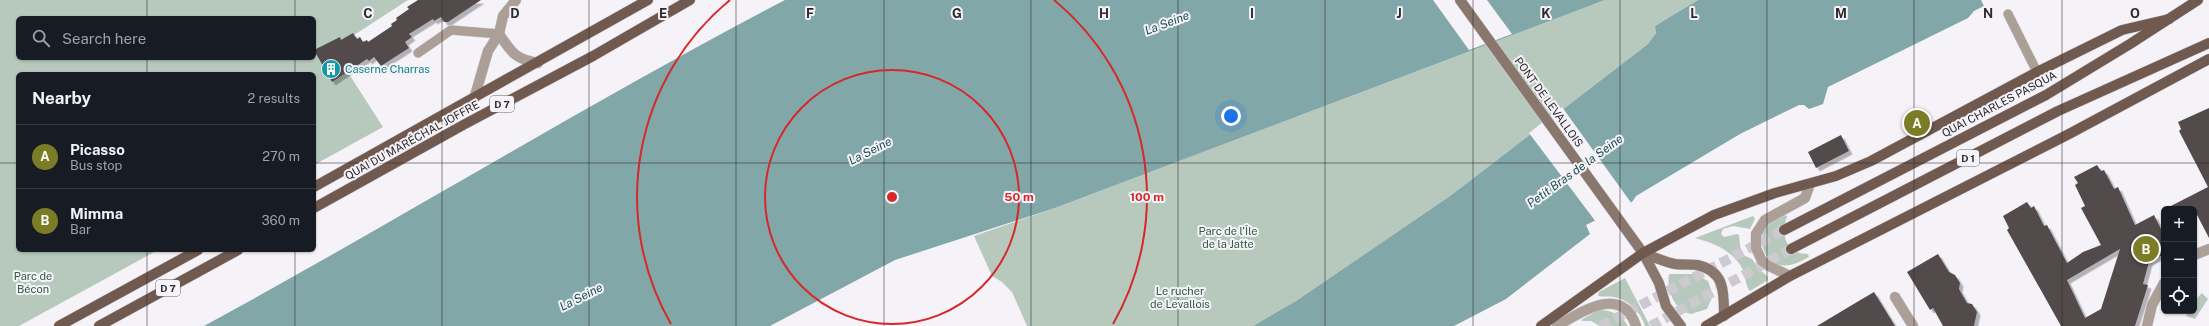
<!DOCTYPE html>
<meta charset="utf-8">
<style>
body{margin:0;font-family:"Public Sans",sans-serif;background:#242831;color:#f1f3f6}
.controls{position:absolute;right:12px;bottom:12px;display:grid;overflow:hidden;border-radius:6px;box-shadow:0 1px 3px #0004}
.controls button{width:36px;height:36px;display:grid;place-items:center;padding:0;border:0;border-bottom:1px solid #363941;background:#171b24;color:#f1f3f6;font:20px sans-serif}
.you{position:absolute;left:1231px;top:116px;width:14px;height:14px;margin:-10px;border:3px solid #fff;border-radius:50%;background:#1a73e8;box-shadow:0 0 0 6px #1a73e833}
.badge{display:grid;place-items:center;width:26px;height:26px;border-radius:50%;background:#7b7d26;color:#fff;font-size:13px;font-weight:700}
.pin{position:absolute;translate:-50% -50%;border:2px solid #fff;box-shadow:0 1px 4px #0006}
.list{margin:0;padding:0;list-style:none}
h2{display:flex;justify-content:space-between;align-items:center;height:52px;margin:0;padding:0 16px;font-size:17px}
h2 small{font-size:13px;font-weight:400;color:#9ea1a6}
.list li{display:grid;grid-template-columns:26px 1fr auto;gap:12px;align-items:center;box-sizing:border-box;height:64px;padding:0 16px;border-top:1px solid #363941}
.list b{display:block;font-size:15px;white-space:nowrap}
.list p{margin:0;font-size:13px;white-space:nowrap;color:#9ea1a6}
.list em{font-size:13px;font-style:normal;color:#9ea1a6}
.icon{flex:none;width:22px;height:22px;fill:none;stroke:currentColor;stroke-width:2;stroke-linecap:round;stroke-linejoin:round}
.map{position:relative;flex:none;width:2209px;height:326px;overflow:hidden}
.search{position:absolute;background:#171b24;box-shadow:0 1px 3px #0004;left:16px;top:16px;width:300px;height:44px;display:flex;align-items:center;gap:10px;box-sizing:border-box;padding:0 14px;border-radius:6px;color:#9ea1a6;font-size:15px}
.panel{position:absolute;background:#171b24;box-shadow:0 1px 3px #0004;left:16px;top:72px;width:300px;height:180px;border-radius:6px}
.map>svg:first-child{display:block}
</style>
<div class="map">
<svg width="2209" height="326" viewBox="0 0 2209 326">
<defs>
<filter id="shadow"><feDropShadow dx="3.5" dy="3.5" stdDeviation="0" flood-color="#0004"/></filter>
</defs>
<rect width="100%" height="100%" fill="#f5f2f8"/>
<!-- green -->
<g fill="#b7c9bd" fill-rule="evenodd">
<path d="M 0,0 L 408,0 L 354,35 L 347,71 L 383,127 L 314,165 L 314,74 L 18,74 L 18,250 L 158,250 L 19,326 L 0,326 ZM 18,18 L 314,18 L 314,58 L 18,58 Z"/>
<path d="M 1605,0 L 1698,0 L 1655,26 L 1656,33 L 1648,44 L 1450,196 L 1296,301 L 1253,326 L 1027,326 L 1012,292 L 1002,282 L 992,276 L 974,236 L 1055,208 Z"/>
<path d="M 1786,215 L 1787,217 C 1780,234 1786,254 1808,254 L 1809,257 C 1800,262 1791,267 1779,265 C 1764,261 1756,238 1767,226 C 1771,221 1780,218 1786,215 Z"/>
<path d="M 1753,216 L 1755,219 L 1750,229 L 1733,226 L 1723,229 L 1721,234 L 1724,237 L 1737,234 L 1739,235 L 1741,254 L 1752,259 L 1759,269 L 1768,277 L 1768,280 L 1750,291 C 1745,285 1746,277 1743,270 C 1734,251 1714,243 1695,238 Z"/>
<path d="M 1669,274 L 1695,274 L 1708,281 L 1713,295 L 1707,309 L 1691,314 C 1675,311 1666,290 1669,274 Z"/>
<path d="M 1625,278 L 1650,326 L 1645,326 C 1641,312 1629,300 1614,297 C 1609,296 1604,297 1598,296 L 1599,292 Z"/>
<path d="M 2202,293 L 2208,299 L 2195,319 L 2186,316 L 2188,311 L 2194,311 L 2194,301 Z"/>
<path d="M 1599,310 C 1612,310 1622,315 1628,326 L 1600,326 L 1591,321 L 1582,321 L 1581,320 Z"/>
</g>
<!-- water -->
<g fill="#82a7a8">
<path d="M 785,0 L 1605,0 L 1055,208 L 895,260 L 770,326 L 204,326 C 399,220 588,103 785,0 Z"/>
<path d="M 1698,0 L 1981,0 L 1984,6 L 1974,11 L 1968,18 L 1828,87 L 1823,104 L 1809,109 L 1804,105 L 1799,105 L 1740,134 L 1636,196 L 1632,202 L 1586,225 L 1590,234 L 1506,299 L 1454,326 L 1253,326 L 1296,301 L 1450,196 L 1648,44 L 1656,33 L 1655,26 Z"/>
</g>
<!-- pier -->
<g fill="#f5f2f8">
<path d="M 1433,0 L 1487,0 L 1512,34 L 1469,50 Z"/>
<path d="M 1562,107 L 1632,204 L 1596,222 L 1529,133 Z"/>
</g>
<!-- building -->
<g fill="#524c4b" fill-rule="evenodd" filter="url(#shadow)">
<path d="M 418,0 L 481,0 L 448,22 L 444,22 L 441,17 L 434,21 L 433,19 L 409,34 L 412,37 L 405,42 L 409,48 L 381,66 L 374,57 L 369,61 L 367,59 L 332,82 L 314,50 L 340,37 L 341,40 L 353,33 L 357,39 L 360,37 L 363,42 L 367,40 L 368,42 L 392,26 L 391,24 L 397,20 L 396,18 L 409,9 L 407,7 Z"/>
<path d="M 2209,108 L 2209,238 L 2194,209 L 2165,209 L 2208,187 L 2179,131 L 2181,129 L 2178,122 Z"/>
<path d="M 1841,135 L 1849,151 L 1816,168 L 1808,152 Z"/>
<path d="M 2097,165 L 2101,171 L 2104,170 L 2114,189 L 2118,187 L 2135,225 L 2154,215 L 2164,235 L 2164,254 L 2149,262 L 2143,284 L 2148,285 L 2135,326 L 2061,326 L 2007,230 L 2009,228 L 2003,216 L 2027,202 L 2031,208 L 2034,206 L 2044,226 L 2047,225 L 2067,263 L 2083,252 L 2101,245 L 2081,208 L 2085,206 L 2075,185 L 2078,183 L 2074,177 ZM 2120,249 L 2101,309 L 2085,318 L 2067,280 Z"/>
<path d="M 1938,254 L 1949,272 L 1955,275 L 1960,283 L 1959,289 L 1967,303 L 1972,304 L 1977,312 L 1974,326 L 1943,326 L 1933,308 L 1930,310 L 1907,272 Z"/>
<path d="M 1874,292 L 1895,326 L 1817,326 L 1852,305 Z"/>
</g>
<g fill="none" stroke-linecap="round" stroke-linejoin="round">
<!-- primary-tunnel -->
<g stroke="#cdcacf" stroke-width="10" stroke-dasharray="10 5" stroke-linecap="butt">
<path d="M 1601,326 L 1784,230"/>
<path d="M 1651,326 L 1791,249"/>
</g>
<defs>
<g id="lane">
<path d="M 2008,14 L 2037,72"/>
<path d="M 418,53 L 451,30 L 499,34"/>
</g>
<g id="street">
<path d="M 499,34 C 512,53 515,59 538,63"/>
<path d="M 474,99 L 488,51 L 499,34 L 503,16 L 516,0"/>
<path d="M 2194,255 L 2209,249"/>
<path d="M 1790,276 L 1769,266 L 1762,261 L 1756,248 L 1756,234 L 1765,220 L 1805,198 L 1810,184"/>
<path d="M 1895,297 L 1913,326"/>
<path d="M 1557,326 C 1580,313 1622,283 1636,326"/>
<path d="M 2147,326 L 2152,305 L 2164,283"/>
</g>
<g id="secondary">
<path d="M 1460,0 L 1643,253 L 1659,283 L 1666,306 L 1681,326"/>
<path d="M 1643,253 C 1653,257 1665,262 1675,264 C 1682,265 1690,264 1697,265 C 1725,271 1724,292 1724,316"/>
</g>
<g id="primary">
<path d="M 314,187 L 648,0"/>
<path d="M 314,208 L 465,124 L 593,56 L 690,0"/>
<path d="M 1784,230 L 2046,95 L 2130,44 L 2198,0"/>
<path d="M 1791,249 L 2058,111 L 2209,43"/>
<path d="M 59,326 L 198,250"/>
<path d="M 99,326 L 238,250"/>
<path d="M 1541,326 L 1643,253 L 1714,215 L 1775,193 L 1836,176 L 1871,161 L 2037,72 L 2122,30 L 2169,19"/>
<path d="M 1706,326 L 1790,276 L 2069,134 L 2209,59"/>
</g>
</defs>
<!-- lane casing -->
<use href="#lane" stroke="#d1ced3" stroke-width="10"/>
<!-- street casing -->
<use href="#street" stroke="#d1ced3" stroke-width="11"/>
<!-- secondary casing -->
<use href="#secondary" stroke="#d1ced3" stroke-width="11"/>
<!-- primary casing -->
<use href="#primary" stroke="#d1ced3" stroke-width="11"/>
<!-- lane -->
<use href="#lane" stroke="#ac9f98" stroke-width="9"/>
<!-- street -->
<use href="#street" stroke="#ac9f98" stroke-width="10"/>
<!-- secondary -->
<use href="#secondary" stroke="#89766d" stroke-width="10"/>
<!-- primary -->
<use href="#primary" stroke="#70594e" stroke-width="10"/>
</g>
<!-- grid -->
<path fill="none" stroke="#2b2a2c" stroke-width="1" stroke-opacity="0.55" d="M 147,0 L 147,18M 295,0 L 295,18M 442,0 L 442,326M 589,0 L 589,326M 736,0 L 736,326M 884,0 L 884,326M 1031,0 L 1031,326M 1178,0 L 1178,326M 1325,0 L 1325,326M 1473,0 L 1473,326M 1620,0 L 1620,326M 1767,0 L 1767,326M 1914,0 L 1914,326M 2062,0 L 2062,326M 147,58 L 147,74M 295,58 L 295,74M 0,163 L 18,163M 314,163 L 2209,163M 147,250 L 147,326M 295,250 L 295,326"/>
<!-- distance rings -->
<g fill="none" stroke="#d62828" stroke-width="2">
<circle cx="892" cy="197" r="127"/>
<path d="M671 324A255 255 0 0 1 730 0M1054 0A255 255 0 0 1 1113 324"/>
</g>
<!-- icons -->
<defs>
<symbol id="building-disc" viewBox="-11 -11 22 22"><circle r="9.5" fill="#0f9aa8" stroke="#f5f2f8"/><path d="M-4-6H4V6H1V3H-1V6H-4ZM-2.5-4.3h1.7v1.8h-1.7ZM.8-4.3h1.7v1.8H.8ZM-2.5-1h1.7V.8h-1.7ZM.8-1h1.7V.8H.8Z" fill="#fff"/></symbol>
</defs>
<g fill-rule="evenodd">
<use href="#building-disc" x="320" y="58" width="22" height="22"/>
</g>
<g text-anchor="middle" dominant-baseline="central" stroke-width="4" stroke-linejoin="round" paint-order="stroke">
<!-- shield labels -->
<g fill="#f5f2f8" stroke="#686669" stroke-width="1">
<rect x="490" y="96" width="24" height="16" rx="3"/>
<rect x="1957" y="150" width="22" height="16" rx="3"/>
<rect x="156" y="280" width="24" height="16" rx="3"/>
</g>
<g font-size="10" font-weight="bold" fill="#2b2a2c">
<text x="502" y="104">D 7</text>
<text x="1968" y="158">D 1</text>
<text x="168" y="288">D 7</text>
</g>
<!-- culture labels -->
<g font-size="11" fill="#0d838f" stroke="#f5f2f8" text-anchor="start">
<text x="345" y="69">Caserne Charras</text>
</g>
<!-- street labels -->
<g font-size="11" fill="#2b2a2c" stroke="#f5f2f8">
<text transform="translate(1549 102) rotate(54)">PONT DE LEVALLOIS</text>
<text transform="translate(1999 104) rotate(-28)">QUAI CHARLES PASQUA</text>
<text transform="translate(412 140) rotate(-29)">QUAI DU MARÉCHAL JOFFRE</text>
</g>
<!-- park labels -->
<g font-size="11" fill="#2b5c40" stroke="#f5f2f8">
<text x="1228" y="231">Parc de l'Île<tspan x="1228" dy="13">de la Jatte</tspan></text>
<text x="33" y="276">Parc de<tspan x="33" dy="13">Bécon</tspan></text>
<text x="1180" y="291">Le rucher<tspan x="1180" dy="13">de Levallois</tspan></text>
</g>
<!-- water labels -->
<g font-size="12" font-style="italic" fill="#184f51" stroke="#f5f2f8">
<text transform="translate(1167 23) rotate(-21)">La Seine</text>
<text transform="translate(870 151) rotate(-27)">La Seine</text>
<text transform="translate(1575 171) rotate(-36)">Petit Bras de la Seine</text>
<text transform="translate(581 297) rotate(-27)">La Seine</text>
</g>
</g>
<g font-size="13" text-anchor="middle" font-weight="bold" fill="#2b2a2c" stroke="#f5f2f8" stroke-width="4" stroke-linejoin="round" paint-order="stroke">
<text x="368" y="18">C</text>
<text x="515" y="18">D</text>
<text x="663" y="18">E</text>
<text x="810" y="18">F</text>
<text x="957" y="18">G</text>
<text x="1104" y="18">H</text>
<text x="1252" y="18">I</text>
<text x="1399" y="18">J</text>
<text x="1546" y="18">K</text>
<text x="1694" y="18">L</text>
<text x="1841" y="18">M</text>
<text x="1988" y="18">N</text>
<text x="2135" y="18">O</text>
</g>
<circle cx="892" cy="197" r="6" fill="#d62828" stroke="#f5f2f8" stroke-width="2"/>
<g font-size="12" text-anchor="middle" font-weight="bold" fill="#d62828" stroke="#f5f2f8" stroke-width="4" stroke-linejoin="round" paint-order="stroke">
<text x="1019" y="201">50 m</text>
<text x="1147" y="201">100 m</text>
</g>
</svg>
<div class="controls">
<button>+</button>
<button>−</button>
<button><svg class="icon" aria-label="locate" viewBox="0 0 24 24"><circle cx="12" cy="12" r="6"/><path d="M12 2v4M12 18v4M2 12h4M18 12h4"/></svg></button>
</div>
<div class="you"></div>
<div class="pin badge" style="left:1917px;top:123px">A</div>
<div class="pin badge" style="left:2146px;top:249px">B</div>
<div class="search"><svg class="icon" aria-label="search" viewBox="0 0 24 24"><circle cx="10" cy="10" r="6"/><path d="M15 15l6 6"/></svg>Search here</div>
<section class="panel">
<h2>Nearby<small>2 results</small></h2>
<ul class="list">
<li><span class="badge">A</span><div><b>Picasso</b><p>Bus stop</p></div><em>270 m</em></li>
<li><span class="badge">B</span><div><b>Mimma</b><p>Bar</p></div><em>360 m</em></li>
</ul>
</section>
</div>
